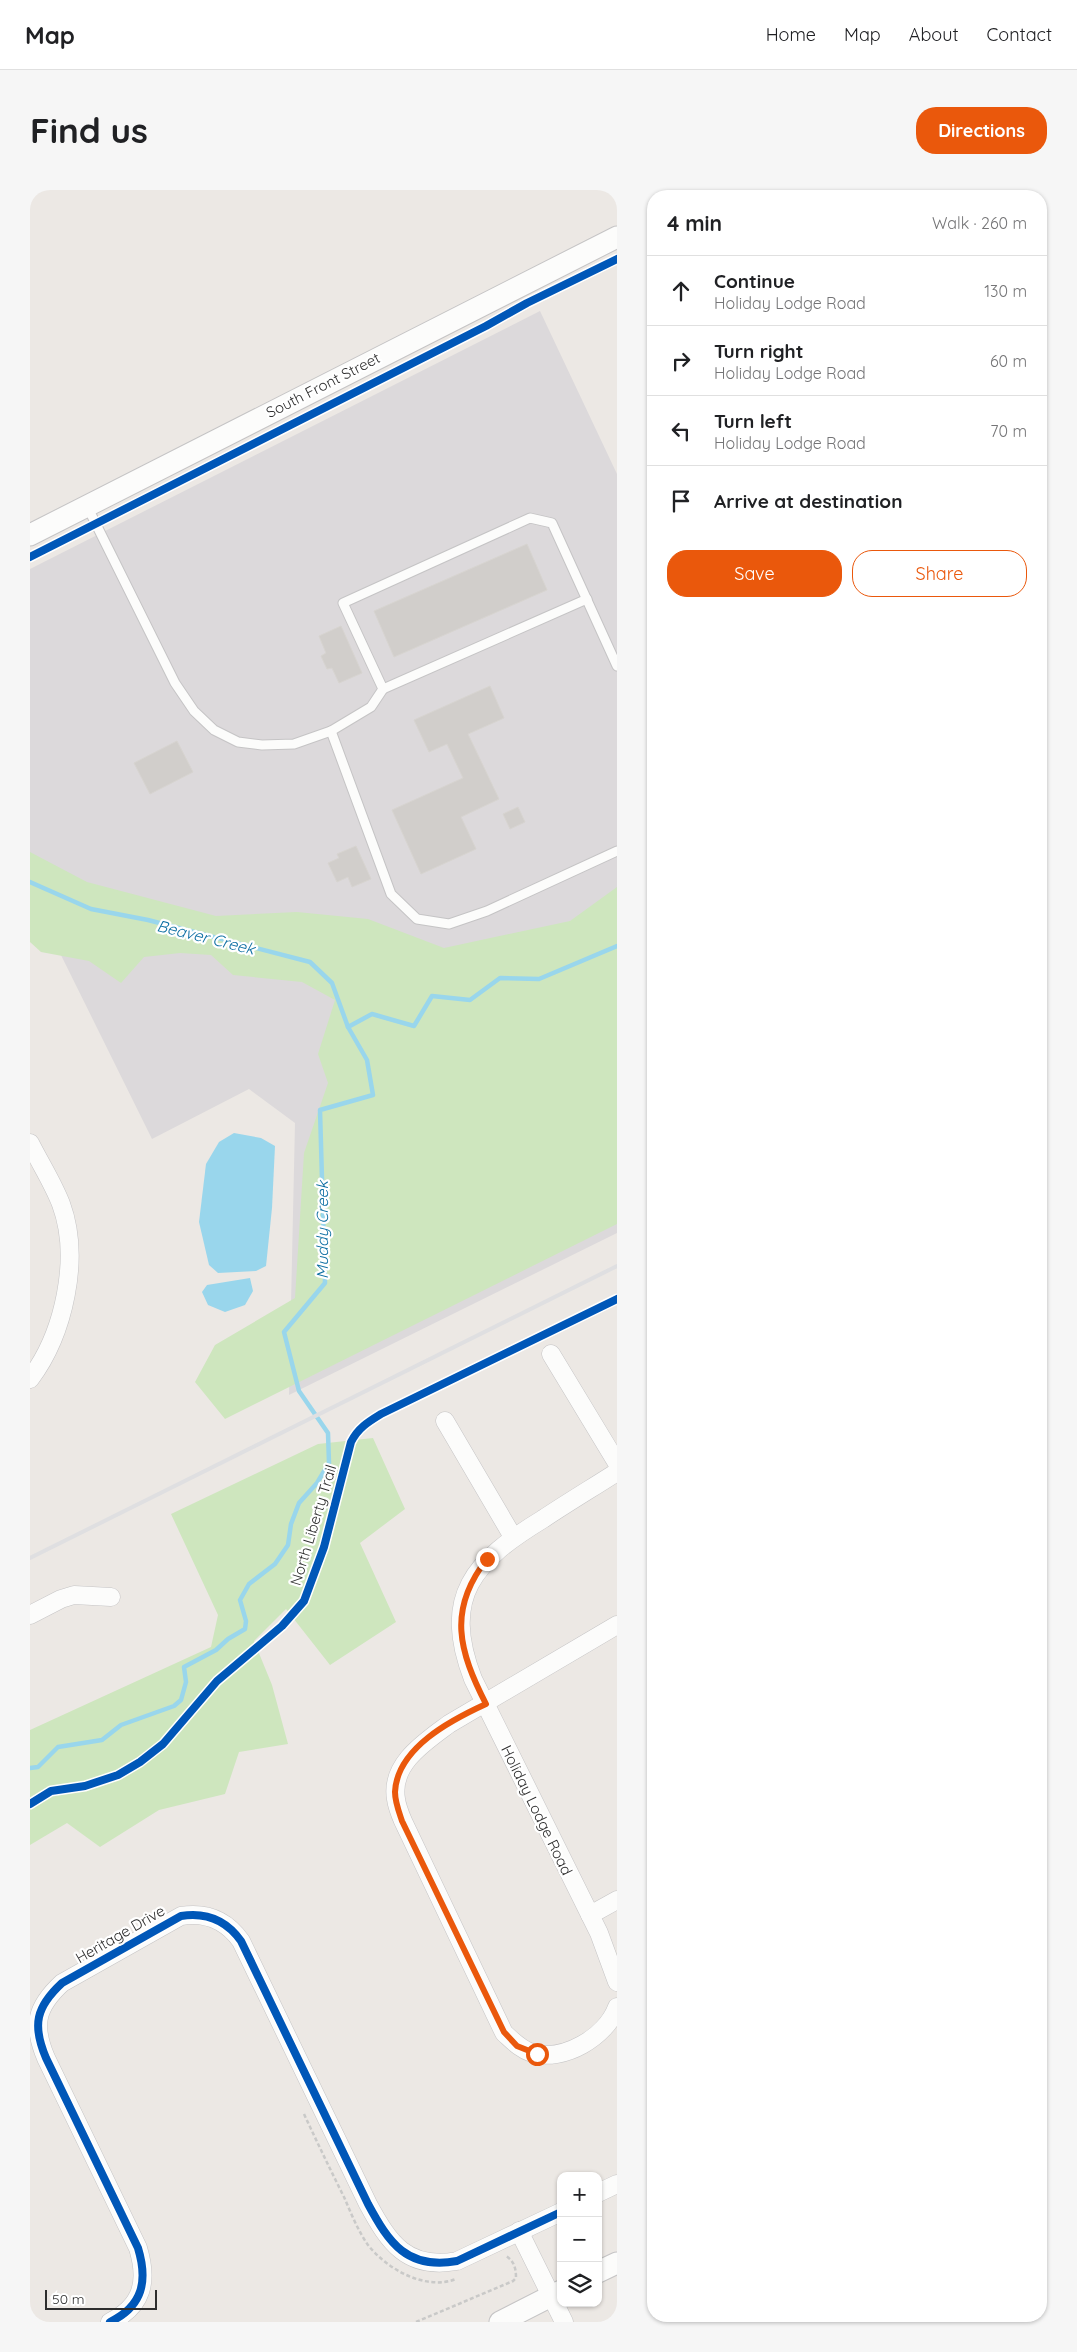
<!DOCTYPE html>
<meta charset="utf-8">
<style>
body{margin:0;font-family:Quicksand,sans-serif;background:#f6f6f6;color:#202124}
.controls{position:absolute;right:15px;bottom:15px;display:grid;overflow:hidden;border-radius:10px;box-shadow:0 1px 4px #0004}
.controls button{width:45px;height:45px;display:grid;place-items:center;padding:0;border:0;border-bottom:1px solid #e0e0e0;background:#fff;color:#202124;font:25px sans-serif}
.scale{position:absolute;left:15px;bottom:12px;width:112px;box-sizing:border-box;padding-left:5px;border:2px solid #2e2e2e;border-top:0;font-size:14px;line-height:18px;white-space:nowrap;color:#2e2e2e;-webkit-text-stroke:4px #fff;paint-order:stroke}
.stop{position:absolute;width:15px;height:15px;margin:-11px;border:4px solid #ea580c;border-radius:50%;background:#fff}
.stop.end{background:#ea580c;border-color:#fff;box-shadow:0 1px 5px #0008}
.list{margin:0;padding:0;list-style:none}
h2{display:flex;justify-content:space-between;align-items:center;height:65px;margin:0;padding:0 20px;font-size:21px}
h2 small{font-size:16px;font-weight:400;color:#757577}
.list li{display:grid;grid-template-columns:32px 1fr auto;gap:15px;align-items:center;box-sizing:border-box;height:70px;padding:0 20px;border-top:1px solid #e0e0e0}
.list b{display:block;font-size:19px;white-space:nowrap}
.list p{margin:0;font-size:16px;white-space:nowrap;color:#757577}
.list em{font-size:16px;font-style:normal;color:#757577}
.actions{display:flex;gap:10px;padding:15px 20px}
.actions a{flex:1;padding:11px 0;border:1px solid #ea580c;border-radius:20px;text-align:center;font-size:18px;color:#ea580c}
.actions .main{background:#ea580c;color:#fff}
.icon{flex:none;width:28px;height:28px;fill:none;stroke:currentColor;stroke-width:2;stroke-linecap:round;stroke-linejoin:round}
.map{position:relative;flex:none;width:587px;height:2132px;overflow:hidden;border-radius:20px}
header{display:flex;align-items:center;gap:30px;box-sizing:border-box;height:70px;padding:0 25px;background:#fff;border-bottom:1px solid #e0e0e0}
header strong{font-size:24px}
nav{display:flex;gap:28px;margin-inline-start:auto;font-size:18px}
.intro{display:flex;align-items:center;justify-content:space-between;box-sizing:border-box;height:120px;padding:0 30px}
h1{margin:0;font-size:35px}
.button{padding:12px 22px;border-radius:20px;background:#ea580c;color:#fff;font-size:18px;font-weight:700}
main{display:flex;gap:30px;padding:0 30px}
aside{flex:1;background:#fff;border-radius:20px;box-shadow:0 1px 4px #0004}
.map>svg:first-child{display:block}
</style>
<header>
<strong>Map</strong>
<nav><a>Home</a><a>Map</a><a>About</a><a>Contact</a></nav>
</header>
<div class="intro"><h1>Find us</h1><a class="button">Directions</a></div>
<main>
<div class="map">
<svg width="587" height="2132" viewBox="0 0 587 2132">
<rect width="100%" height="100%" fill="#ece8e4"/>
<!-- industrial -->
<path fill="#dcd9db" d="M 510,121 L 587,284 L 587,1043 L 259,1205 L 265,933 L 219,899 L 122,949 L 27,757 L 0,747 L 0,379 Z"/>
<!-- green -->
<g fill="#cee6be">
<path d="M 0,662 L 57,692 L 186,726 L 267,722 L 338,729 L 414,758 L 540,731 L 587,697 L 587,1034 L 195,1229 L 165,1192 L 185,1155 L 265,1108 L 274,963 L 298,893 L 288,864 L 305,810 L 272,792 L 203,785 L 181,765 L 150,763 L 114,767 L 91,793 L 59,771 L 11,762 L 0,752 Z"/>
<path d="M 343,1248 L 375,1319 L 330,1353 L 366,1432 L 300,1475 L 256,1419 L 224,1451 L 242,1495 L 258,1554 L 209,1562 L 195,1604 L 129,1620 L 70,1657 L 37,1633 L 0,1655 L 0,1540 L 181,1457 L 188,1425 L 141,1324 L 288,1254 Z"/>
</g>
<!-- water -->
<g fill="#99d6ec">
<path d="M 204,943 L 231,948 L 245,956 L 242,1018 L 236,1076 L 226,1081 L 188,1083 L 179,1075 L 169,1032 L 176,974 L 189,952 Z"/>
<path d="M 220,1088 L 223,1101 L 215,1115 L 195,1122 L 178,1115 L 172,1102 L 177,1095 Z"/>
</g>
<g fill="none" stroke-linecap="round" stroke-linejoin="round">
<!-- stream -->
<g stroke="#99d6ec" stroke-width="4.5">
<path d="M 0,692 L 61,719 L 118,730 L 280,772 L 302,793 L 318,837"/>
<path d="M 0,1578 L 8,1577 L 28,1557 L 72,1550 L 91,1535 L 144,1516 L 151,1510 L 156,1492 L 154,1477 L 186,1460 L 198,1449 L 215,1439 L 216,1431 L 210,1410 L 219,1394 L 245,1374 L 258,1355 L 261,1334 L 269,1313 L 287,1293 L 299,1273 L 298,1243 L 269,1201 L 254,1142 L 295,1093 L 290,920 L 343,905 L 337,870 L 318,837 L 342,824 L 384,836 L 402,806 L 440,810 L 470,788 L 509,789 L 587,756"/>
</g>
</g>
<!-- building -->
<g fill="#d1cecb" stroke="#d7d4d0">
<path d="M 497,354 L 517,400 L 364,467 L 344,421 Z"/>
<path d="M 311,436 L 332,483 L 309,493 L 302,478 L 297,479 L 291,466 L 296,463 L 289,446 Z"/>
<path d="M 460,496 L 474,528 L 438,544 L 469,609 L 431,627 L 446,659 L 391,684 L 362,620 L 433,588 L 417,554 L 399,562 L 384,530 Z"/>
<path d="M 147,551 L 163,582 L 120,604 L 104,573 Z"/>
<path d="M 488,617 L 495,632 L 480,639 L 473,624 Z"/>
<path d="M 326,656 L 341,689 L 322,697 L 318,687 L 307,692 L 298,673 L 309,668 L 307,664 Z"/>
</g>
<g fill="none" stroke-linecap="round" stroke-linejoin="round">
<defs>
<g id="service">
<path d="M 57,316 L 145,493 L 164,521 L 184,540 L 208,552 L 232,555 L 264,554 L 301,541 L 341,517 L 353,499 L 313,413 L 500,328 L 522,333 L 587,476"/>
<path d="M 353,499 L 557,409"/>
<path d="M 301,541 L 361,704 L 387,729 L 419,734 L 457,721 L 587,661"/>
</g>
<g id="minor">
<path d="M 0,953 C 10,973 23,993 31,1014 C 51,1068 34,1144 0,1189"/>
<path d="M 521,1164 L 587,1273"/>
<path d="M 415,1231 L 483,1347"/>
<path d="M 587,1282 C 562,1298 537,1313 513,1329 C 444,1371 411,1406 443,1489 L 569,1743 L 587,1792"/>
<path d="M 0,1425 L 31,1409 L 44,1405 L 81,1407"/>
<path d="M 587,1435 L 419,1534 C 395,1552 360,1574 366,1609 C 367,1617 370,1624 373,1631 L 474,1843 C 483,1851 490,1859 502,1863 C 534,1872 576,1847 587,1817"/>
<path d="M 560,1725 L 587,1710"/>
<path d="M 568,2003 L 587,1994"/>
<path d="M 489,2041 L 534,2132"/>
<path d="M 80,2132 C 113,2116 118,2091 108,2058 L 16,1868 C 2,1835 6,1817 32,1793 L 151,1726 C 176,1722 196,1730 211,1751 L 338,2014 C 359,2053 377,2080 427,2071 L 531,2022"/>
</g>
<g id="tertiary">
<path d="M 0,345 L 587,47"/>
<path d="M 568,2082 L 587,2073"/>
<path d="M 470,2132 L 531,2101"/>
</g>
</defs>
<!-- service casing -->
<use href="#service" stroke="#c5c4c5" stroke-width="11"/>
<!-- minor casing -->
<use href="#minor" stroke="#c5c4c5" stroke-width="19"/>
<!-- tertiary casing -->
<use href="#tertiary" stroke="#c5c4c5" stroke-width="23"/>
<!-- path -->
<g stroke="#c9c9c8" stroke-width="2.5" stroke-dasharray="4 2.5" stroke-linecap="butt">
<path d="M 274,1924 C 287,1952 300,1979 314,2007 C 321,2023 328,2041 338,2055 C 357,2079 395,2101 426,2089"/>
<path d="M 386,2132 L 483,2091 L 486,2088 C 486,2078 484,2071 476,2066"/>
</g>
<!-- service -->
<use href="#service" stroke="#fcfcfb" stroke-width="9"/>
<!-- minor -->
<use href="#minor" stroke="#fcfcfb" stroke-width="18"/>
<!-- tertiary -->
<use href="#tertiary" stroke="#fcfcfb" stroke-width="21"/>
<!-- rail -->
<path stroke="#dfdfe1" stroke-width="4" d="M 0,1368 L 587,1076"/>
<defs>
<g id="cycleway">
<path d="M 0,367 L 456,136 L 497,113 L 587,69"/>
<path d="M 0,1614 L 21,1601 L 55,1596 L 88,1585 L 110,1572 L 133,1554 L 187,1491 L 252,1436 L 274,1411 L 294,1357 L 321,1252 C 328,1238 338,1232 351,1224 L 587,1109"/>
<path d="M 80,2132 C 113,2116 118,2091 108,2058 L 16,1868 C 2,1835 6,1817 32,1793 L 151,1726 C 176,1722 196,1730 211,1751 L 338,2014 C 359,2053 377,2080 427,2071 L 531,2022"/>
</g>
</defs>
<!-- cycleway casing -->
<use href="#cycleway" stroke="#fff" stroke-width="11"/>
<!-- cycleway -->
<use href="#cycleway" stroke="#0057b8" stroke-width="8"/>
</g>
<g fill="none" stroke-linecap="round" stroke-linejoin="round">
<!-- route -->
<path stroke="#ea580c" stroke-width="6" d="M 457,1369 C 417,1420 429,1461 456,1514 C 421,1530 367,1558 365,1602 C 365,1612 369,1622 372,1631 L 474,1842 L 487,1856 L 507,1864"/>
</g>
<g text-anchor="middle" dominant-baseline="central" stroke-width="4.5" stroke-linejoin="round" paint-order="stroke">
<!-- street labels -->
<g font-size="15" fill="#2e2e2e" stroke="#fff">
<text transform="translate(293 195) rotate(-27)">South Front Street</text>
<text transform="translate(283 1335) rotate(-73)">North Liberty Trail</text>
<text transform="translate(507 1620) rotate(64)">Holiday Lodge Road</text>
<text transform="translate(90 1744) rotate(-30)">Heritage Drive</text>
</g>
<!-- water labels -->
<g font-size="16" font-style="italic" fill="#0d6fa3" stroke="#fff">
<text transform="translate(176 747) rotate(14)">Beaver Creek</text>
<text transform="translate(292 1040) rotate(-90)">Muddy Creek</text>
</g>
</g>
</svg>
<div class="controls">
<button>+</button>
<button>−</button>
<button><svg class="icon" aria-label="layers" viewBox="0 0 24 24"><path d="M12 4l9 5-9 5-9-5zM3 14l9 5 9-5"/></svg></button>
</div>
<div class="scale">50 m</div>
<div class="stop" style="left:507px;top:1864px"></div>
<div class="stop end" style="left:457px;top:1369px"></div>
</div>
<aside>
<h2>4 min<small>Walk · 260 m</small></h2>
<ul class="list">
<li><svg class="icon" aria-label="ahead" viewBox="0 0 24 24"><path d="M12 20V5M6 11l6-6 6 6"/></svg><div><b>Continue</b><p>Holiday Lodge Road</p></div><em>130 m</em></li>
<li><svg class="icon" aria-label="right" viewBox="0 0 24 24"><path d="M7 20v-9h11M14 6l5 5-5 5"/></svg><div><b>Turn right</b><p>Holiday Lodge Road</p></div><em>60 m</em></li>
<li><svg class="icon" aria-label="left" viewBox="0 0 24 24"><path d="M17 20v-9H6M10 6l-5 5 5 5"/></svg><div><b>Turn left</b><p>Holiday Lodge Road</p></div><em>70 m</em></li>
<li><svg class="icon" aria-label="arrive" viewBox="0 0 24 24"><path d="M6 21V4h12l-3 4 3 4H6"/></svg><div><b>Arrive at destination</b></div></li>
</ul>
<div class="actions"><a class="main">Save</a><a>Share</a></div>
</aside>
</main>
